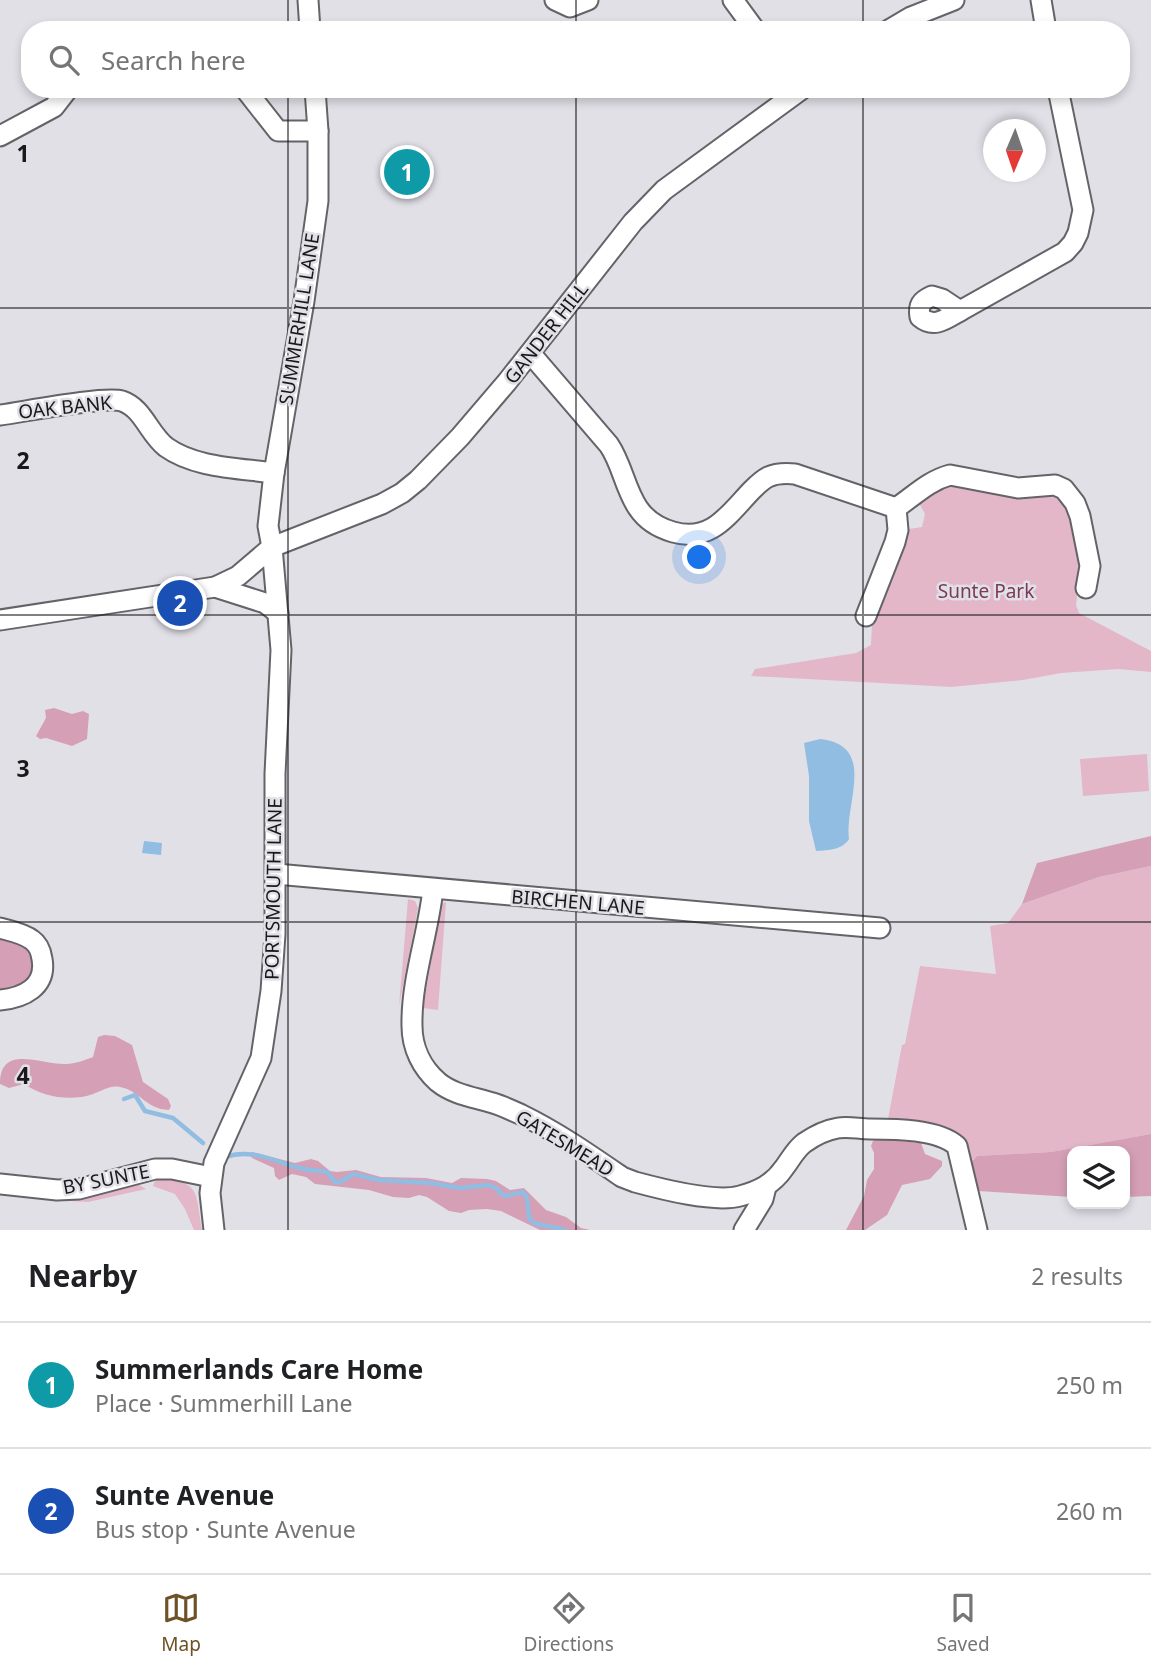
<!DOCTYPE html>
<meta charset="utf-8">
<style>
body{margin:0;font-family:"Noto Sans",sans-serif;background:#f2f2f2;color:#202124}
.controls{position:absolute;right:21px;bottom:21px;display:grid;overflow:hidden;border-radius:14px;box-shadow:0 4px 10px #0003}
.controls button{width:63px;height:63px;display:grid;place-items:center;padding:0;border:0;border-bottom:2px solid #e0e0e0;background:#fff;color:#202124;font:35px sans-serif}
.compass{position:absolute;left:983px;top:119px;width:63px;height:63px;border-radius:50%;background:#fff;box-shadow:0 4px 10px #0003;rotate:182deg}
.you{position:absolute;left:700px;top:558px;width:24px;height:24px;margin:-18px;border:5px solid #fff;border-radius:50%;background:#1a73e8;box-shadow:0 0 0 10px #1a73e833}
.badge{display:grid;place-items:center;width:46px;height:46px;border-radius:50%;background:#6e5125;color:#fff;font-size:23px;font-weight:700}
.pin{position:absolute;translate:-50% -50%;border:4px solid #fff;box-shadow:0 2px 7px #0006}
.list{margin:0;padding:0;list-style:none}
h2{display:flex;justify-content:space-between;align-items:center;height:91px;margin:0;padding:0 28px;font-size:30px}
h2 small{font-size:23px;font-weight:400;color:#757577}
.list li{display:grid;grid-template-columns:46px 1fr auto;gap:21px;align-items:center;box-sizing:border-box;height:126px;padding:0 28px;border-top:2px solid #e0e0e0}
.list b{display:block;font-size:26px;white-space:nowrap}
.list p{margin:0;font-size:23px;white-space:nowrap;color:#757577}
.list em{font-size:23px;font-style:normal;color:#757577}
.icon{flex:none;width:38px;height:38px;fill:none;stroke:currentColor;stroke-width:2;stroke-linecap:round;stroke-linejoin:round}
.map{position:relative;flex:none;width:1151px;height:1230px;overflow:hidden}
.search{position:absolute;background:#fff;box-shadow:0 4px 10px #0003;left:21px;right:21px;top:21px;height:77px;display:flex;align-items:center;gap:18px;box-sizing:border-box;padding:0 24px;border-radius:28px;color:#757577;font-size:26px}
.sheet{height:343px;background:#fff}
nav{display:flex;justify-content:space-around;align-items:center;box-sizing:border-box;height:98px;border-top:2px solid #e0e0e0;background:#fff;font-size:19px;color:#757577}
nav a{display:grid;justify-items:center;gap:4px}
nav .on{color:#6e5125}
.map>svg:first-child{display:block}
</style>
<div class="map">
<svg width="1151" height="1230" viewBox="0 0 1151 1230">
<rect width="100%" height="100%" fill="#e2e0e7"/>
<!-- green -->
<g fill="#e3b6c8">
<path d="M 948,482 L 1058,493 L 1069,504 L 1082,558 L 1076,605 L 1079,613 L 1151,651 L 1151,672 L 1118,669 L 1061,673 L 1023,680 L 951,687 L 751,676 L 755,669 L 856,653 L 871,645 L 872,623 L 903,524 L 909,529 L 922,527 L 925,514 L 919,503 Z"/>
<path d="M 1147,754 L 1149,791 L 1083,796 L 1080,759 Z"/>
<path d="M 1151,866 L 1151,1134 L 1051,1152 L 977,1156 L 971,1161 L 964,1144 L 912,1121 L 888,1119 L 902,1045 L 905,1044 L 920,966 L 996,974 L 990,926 L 1008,923 L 1022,904 L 1099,877 Z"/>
<path d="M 408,899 L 415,901 L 418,908 L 399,1006 Z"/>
<path d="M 446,902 L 438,1010 L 423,1008 L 441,904 Z"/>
<path d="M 157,1175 C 201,1185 195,1188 202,1230 L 194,1230 L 185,1209 L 175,1194 L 153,1186 Z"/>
<path d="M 119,1184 L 139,1185 L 146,1189 L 88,1202 L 52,1200 L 53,1196 Z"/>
</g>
<!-- forest -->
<g fill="#d59fb5">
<path d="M 54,708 L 72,714 L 83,711 L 89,714 L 87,739 L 72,746 L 46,738 L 40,739 L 36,736 L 46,718 L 45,710 Z"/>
<path d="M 1151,836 L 1151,866 L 1099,877 L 1022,904 L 1037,863 Z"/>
<path d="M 0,936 C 25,943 33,947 32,974 C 22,986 15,988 0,989 Z"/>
<path d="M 104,1035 L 115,1036 L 132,1045 L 143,1082 L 168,1099 L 171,1106 L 169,1110 C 145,1109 141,1091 120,1087 C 110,1085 102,1091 93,1094 C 71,1102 43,1097 24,1084 L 9,1088 L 0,1084 C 0,1043 41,1065 66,1064 C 75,1064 85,1060 93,1057 L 98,1037 Z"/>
<path d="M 1151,1134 L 1151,1196 L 1125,1197 L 1125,1151 L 1072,1151 L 1072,1197 L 978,1191 L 972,1161 L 977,1156 L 1051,1152 Z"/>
<path d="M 878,1139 L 921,1143 L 925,1154 L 942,1161 L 942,1166 L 930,1179 L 902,1185 L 887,1215 L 865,1230 L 846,1230 L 864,1196 L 867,1180 L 874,1169 L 874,1153 L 871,1146 L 873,1141 Z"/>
<path d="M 252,1152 L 295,1163 L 311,1159 L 318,1161 L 330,1171 L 337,1172 L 356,1170 L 381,1177 L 426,1178 L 452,1183 L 461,1178 L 487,1179 L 496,1181 L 510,1190 L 524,1188 L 546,1210 L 566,1217 L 581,1228 L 590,1230 L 540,1230 L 501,1211 L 487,1209 L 469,1210 L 461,1213 L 449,1211 L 427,1197 L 419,1195 L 409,1198 L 393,1197 L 369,1190 L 315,1184 L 306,1177 L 292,1174 L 279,1180 L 275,1176 L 274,1168 L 252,1158 L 250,1155 Z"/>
</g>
<!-- water -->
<g fill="#90bde1">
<path d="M 820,739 C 878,745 844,804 849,839 C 842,850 829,850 816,851 L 809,821 L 809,776 L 804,743 Z"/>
<path d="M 144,841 L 162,843 L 161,855 L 142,853 Z"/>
</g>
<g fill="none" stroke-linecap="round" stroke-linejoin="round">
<!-- stream -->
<g stroke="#90bde1" stroke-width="4.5">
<path d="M 124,1099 L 135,1095 L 145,1111 L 173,1118 L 203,1143"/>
<path d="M 226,1157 C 252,1147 279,1164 304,1169 C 312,1171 319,1170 327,1172 L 335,1182 L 340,1182 L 353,1174 L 378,1180 L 430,1183 L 460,1188 L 489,1185 L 498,1189 L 501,1194 L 506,1196 L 523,1192 L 527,1198 L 529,1218 L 534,1223 L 565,1230"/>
</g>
<defs>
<g id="minor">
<path d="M 308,0 L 310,30"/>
<path d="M 555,0 L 570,7 L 588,0"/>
<path d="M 733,0 L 755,30"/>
<path d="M 1041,0 L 1046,30"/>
<path d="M 889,30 L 911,17 L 954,0"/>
<path d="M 245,89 L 278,131 L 318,131"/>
<path d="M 0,136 L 54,107 L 68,89"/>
<path d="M 932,296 L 942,299 L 960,311 C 946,319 934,329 920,317 C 918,305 921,301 932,296 Z"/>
<path d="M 960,311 L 1065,252 L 1073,243 L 1078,233 L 1083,210 L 1058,89"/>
<path d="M 531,354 L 609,445 C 622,464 625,489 638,508 C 646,520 659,528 673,532 C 711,543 728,515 752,490 C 757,485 762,480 768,477 C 777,473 785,473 795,474 L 896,508"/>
<path d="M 0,415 C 23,412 104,396 122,401 C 143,408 149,434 166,447 C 195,468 239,468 274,473"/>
<path d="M 215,587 L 265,603 L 278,613"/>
<path d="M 866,616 L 895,542 L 898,530 L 896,508 C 914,496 928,481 950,475 L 1018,488 L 1055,485 L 1064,489 L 1075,503 L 1080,516 L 1090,566 L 1086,588"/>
<path d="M 0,620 L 215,587 L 238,576 L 272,547 L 382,504 L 402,493 L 418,480 L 460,437 L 507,382 L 633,222 L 664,190 L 802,89"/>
<path d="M 276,874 L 880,928"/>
<path d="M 433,889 C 428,935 411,980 412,1026 C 412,1048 422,1068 438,1082 C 454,1095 474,1097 493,1103 C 503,1106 513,1111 522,1115 C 557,1132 590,1155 622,1177 L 635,1182 C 661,1189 714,1203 740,1196 C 759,1191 773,1184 784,1168 C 791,1159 795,1150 804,1143 C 814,1136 826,1130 838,1128 C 849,1126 859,1129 870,1129 C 896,1129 938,1129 957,1146 L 977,1230"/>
<path d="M 0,928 C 10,931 23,933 32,940 C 38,944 41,952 42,959 C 47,987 23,998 0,1000"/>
<path d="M 0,1184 L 57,1190 L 79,1189 L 155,1169 L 172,1169 L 211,1177"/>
<path d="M 214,1230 L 210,1193 L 214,1163 L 261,1058 L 271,991 L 275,934 L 275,774 L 281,650 L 272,547 L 268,526 L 274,473 L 304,301 L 318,201 L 318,131 L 315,89"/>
<path d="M 744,1230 L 763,1199 L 766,1187"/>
</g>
</defs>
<!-- minor casing -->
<use href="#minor" stroke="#646368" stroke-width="23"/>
<!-- minor -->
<use href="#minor" stroke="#fff" stroke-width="19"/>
</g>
<!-- grid -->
<path fill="none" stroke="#19191b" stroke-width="2" stroke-opacity="0.55" d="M 288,0 L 288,30M 576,0 L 576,30M 863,0 L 863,30M 288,89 L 288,1230M 576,89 L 576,1230M 863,89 L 863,1230M 0,308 L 1151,308M 0,615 L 1151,615M 0,922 L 1151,922"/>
<g text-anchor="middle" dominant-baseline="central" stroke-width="5" stroke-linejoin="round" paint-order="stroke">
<!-- street labels -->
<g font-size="19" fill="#19191b" stroke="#e2e0e7">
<text transform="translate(299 319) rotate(-81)">SUMMERHILL LANE</text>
<text transform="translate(546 333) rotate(-52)">GANDER HILL</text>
<text transform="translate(65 407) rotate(-6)">OAK BANK</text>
<text transform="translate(273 889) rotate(-89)">PORTSMOUTH LANE</text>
<text transform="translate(578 902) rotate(5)">BIRCHEN LANE</text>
<text transform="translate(565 1143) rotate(31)">GATESMEAD</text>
<text transform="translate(106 1179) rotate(-11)">BY SUNTE</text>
</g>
<!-- park labels -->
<g font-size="19" fill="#7c3959" stroke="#e2e0e7">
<text x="986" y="591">Sunte Park</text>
</g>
</g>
<g font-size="23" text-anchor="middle" font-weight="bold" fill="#19191b" stroke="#e2e0e7" stroke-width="5" stroke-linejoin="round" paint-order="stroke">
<text x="23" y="162">1</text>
<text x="23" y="469">2</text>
<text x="23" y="777">3</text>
<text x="23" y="1084">4</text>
</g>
</svg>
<div class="controls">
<button><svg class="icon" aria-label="layers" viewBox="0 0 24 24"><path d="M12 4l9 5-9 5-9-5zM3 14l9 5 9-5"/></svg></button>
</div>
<svg class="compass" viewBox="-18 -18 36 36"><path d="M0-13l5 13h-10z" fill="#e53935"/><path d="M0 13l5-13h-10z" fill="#757577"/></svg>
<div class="you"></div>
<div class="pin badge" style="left:407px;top:172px;background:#0f9aa8">1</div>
<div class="pin badge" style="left:180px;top:603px;background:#1a4fb4">2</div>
<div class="search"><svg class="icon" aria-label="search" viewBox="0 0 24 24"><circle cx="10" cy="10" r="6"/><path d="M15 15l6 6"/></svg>Search here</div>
</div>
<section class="sheet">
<h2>Nearby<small>2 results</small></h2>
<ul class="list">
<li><span class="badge" style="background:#0f9aa8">1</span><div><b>Summerlands Care Home</b><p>Place · Summerhill Lane</p></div><em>250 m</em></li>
<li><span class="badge" style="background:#1a4fb4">2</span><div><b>Sunte Avenue</b><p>Bus stop · Sunte Avenue</p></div><em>260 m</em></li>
</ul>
</section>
<nav>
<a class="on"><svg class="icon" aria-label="map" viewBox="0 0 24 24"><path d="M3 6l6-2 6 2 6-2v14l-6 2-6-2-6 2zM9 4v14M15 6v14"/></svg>Map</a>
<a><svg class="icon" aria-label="directions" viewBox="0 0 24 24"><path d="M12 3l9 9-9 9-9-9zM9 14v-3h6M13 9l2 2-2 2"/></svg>Directions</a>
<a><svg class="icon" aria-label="saved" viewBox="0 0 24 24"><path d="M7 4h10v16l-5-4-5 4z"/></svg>Saved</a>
</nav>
